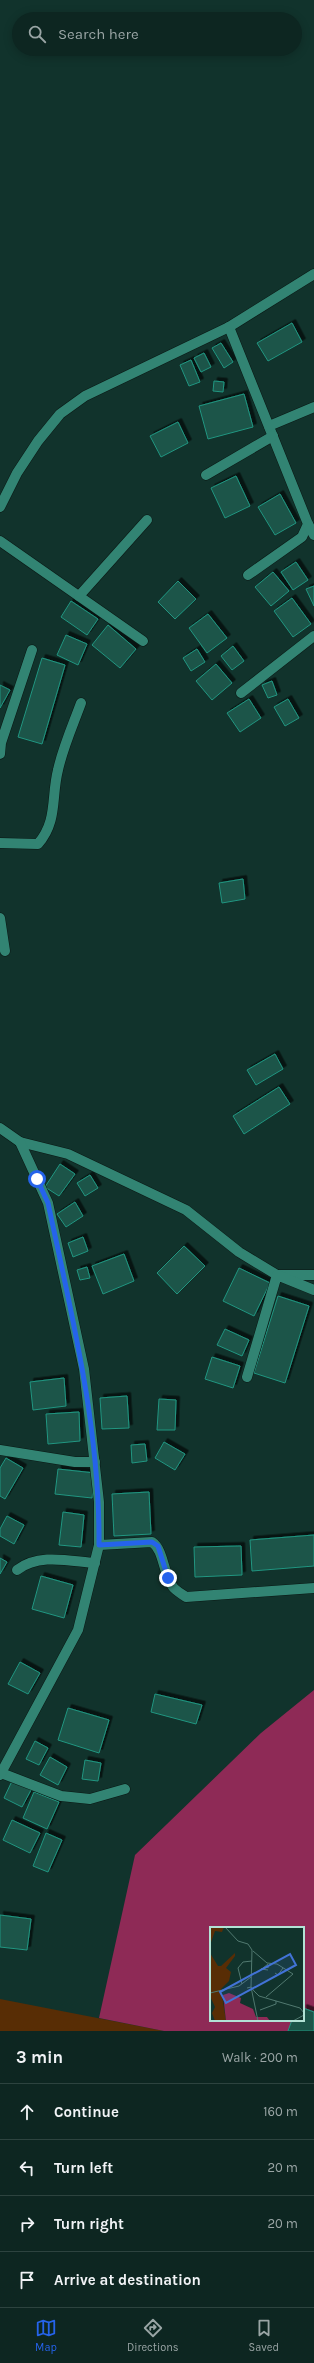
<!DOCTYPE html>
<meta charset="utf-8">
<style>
body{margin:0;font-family:Karla,sans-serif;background:#1b322e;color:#f1f3f6}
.stop{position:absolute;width:12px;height:12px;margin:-9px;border:3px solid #2563eb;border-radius:50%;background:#fff}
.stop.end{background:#2563eb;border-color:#fff;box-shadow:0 1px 4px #0008}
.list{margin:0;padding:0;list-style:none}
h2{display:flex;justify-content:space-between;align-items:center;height:52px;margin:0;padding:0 16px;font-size:17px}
h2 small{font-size:13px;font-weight:400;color:#9aa5a5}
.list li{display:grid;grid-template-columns:26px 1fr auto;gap:12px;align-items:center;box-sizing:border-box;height:56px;padding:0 16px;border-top:1px solid #2d433f}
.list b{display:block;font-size:15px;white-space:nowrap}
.list em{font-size:13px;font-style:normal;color:#9aa5a5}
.icon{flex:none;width:22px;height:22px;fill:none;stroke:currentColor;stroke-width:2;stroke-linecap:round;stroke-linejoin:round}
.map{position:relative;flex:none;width:314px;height:2031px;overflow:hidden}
.search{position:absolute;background:#0d2621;box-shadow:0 2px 10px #0003;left:12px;right:12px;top:12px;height:44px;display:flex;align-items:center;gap:10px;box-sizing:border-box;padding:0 14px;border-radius:22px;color:#9aa5a5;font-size:15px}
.sheet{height:276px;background:#0d2621}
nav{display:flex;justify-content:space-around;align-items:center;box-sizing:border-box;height:56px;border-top:1px solid #2d433f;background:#0d2621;font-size:11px;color:#9aa5a5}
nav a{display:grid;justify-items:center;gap:2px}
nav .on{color:#2563eb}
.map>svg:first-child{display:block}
</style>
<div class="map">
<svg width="314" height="2031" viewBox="0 0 314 2031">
<defs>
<filter id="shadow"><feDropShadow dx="3.5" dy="-3.5" stdDeviation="0" flood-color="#0009"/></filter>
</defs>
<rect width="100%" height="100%" fill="#11332c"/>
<!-- green -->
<path fill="#582d05" d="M 0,1999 L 164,2031 L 0,2031 Z"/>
<!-- water -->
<path fill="#8e2a56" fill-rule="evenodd" d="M 314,1690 L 314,2031 L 164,2031 L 99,2018 L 135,1855 L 261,1733 ZM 211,1928 L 303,1928 L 303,2020 L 211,2020 Z"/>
<!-- building -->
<g fill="#1a5448" stroke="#219681" filter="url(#shadow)">
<path d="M 292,323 L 302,342 L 268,361 L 257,343 Z"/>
<path d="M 221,343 L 233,362 L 224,368 L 212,348 Z"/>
<path d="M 204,353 L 211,367 L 201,372 L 194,358 Z"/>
<path d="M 191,360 L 200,382 L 189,386 L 180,365 Z"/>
<path d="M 214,381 L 224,382 L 223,392 L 213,391 Z"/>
<path d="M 244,394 L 253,427 L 208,439 L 199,406 Z"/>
<path d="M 178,422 L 188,443 L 161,457 L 150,436 Z"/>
<path d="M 236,476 L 250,506 L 225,518 L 211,488 Z"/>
<path d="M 280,494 L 296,523 L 275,535 L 258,507 Z"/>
<path d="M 296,562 L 308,580 L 293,590 L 281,572 Z"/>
<path d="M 273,572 L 289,591 L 271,606 L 255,587 Z"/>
<path d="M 178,581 L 196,599 L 175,619 L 158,602 Z"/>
<path d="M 314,586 L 314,606 L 306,589 Z"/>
<path d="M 292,598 L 311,624 L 293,637 L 274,611 Z"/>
<path d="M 71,601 L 98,619 L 87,635 L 61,617 Z"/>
<path d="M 208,614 L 227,638 L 207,653 L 189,628 Z"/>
<path d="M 108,625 L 136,649 L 120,668 L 92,645 Z"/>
<path d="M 66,635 L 87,644 L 78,665 L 57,655 Z"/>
<path d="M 233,646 L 244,661 L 232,670 L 221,656 Z"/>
<path d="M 197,649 L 205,662 L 191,671 L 183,658 Z"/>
<path d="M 42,658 L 65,665 L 42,744 L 18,737 Z"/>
<path d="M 216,664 L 232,683 L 212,700 L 196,681 Z"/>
<path d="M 272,681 L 277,695 L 268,698 L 262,685 Z"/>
<path d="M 0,685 L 10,690 L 0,708 Z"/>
<path d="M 249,699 L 261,718 L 240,732 L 227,713 Z"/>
<path d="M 288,699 L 299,718 L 285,726 L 274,707 Z"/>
<path d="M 243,879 L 245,899 L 222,903 L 219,883 Z"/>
<path d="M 275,1054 L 283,1069 L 256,1085 L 247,1070 Z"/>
<path d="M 279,1087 L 290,1104 L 244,1134 L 233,1116 Z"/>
<path d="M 60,1164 L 75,1174 L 59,1196 L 45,1187 Z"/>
<path d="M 90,1175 L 98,1188 L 85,1196 L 77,1183 Z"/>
<path d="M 75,1202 L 83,1216 L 66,1227 L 57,1214 Z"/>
<path d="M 83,1237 L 88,1251 L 73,1257 L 68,1243 Z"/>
<path d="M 184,1246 L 205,1266 L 177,1294 L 157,1273 Z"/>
<path d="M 124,1254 L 134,1281 L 103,1294 L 92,1266 Z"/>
<path d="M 87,1267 L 90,1278 L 80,1280 L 77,1270 Z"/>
<path d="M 239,1268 L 270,1283 L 254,1316 L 223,1301 Z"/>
<path d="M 278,1296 L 309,1306 L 285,1383 L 254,1373 Z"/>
<path d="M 225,1329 L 249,1340 L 242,1356 L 217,1345 Z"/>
<path d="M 212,1357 L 240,1366 L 233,1388 L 205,1379 Z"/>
<path d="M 64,1378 L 66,1406 L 33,1410 L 30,1382 Z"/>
<path d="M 127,1396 L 129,1428 L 102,1429 L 100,1398 Z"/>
<path d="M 159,1399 L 176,1400 L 175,1430 L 157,1430 Z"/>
<path d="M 79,1412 L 80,1441 L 48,1444 L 46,1414 Z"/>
<path d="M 164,1442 L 185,1454 L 175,1470 L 155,1458 Z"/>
<path d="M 145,1444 L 147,1461 L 132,1463 L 131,1445 Z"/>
<path d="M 6,1458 L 23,1468 L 5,1499 L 0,1496 L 0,1468 Z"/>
<path d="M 58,1469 L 95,1473 L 92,1498 L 55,1494 Z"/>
<path d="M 149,1492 L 151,1534 L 114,1536 L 112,1494 Z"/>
<path d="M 63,1512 L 84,1515 L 81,1547 L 59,1545 Z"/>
<path d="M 7,1516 L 24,1525 L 14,1544 L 0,1536 L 0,1529 Z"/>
<path d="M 314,1535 L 314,1566 L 252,1571 L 250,1540 Z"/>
<path d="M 241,1546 L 242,1575 L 195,1577 L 194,1547 Z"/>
<path d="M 0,1558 L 7,1562 L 0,1574 Z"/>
<path d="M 41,1576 L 73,1585 L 64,1618 L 32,1609 Z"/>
<path d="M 20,1662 L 40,1673 L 28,1694 L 8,1684 Z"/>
<path d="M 155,1694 L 202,1705 L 196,1724 L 151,1712 Z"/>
<path d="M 68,1708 L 109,1720 L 99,1753 L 58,1740 Z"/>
<path d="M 35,1741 L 48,1748 L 39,1765 L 26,1759 Z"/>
<path d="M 50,1757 L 67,1767 L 58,1785 L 40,1775 Z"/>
<path d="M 85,1760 L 101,1763 L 98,1781 L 82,1779 Z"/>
<path d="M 12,1781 L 31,1790 L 22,1807 L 4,1798 Z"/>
<path d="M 34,1792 L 59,1802 L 47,1829 L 23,1818 Z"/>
<path d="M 12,1820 L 40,1833 L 30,1853 L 3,1840 Z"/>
<path d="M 46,1833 L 62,1840 L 48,1872 L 33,1866 Z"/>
<path d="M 0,1915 L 31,1919 L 27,1950 L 0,1947 Z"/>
<path d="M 303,2008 L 314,2012 L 314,2031 L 288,2031 L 292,2020 L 303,2020 Z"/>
</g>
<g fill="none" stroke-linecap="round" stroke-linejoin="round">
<defs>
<g id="minor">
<path d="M 229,327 L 308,524 L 302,537 L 248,575"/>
<path d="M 269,426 L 314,407"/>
<path d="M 206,475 L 273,436"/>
<path d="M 0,507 L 17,473 L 38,441 L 60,414 L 85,396 L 229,327 L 314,274"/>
<path d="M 308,524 L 314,535"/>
<path d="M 0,541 L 143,641"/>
<path d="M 79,596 L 147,520"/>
<path d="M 241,693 L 314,636"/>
<path d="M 0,754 L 1,743 L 32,650"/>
<path d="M 0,843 L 38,844 C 58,821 51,797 58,770 C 63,747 73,725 81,703"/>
<path d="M 0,918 L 5,951"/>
<path d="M 0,1128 L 20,1142 L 68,1154 L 186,1210 L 239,1252 L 277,1275 L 314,1275"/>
<path d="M 247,1377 L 277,1275 L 314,1290"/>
<path d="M 0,1450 L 75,1462 L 95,1462"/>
<path d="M 99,1545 L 152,1542 C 164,1550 163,1574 173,1587 C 176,1591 182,1594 186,1597 L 314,1588"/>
<path d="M 17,1570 C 39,1553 69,1561 95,1563"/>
<path d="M 1,1773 L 61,1796 L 90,1799 L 125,1789"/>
<path d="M 0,1775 L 78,1630 L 99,1545 L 99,1502 L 84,1369 L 48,1203 L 20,1142"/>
</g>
</defs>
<!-- minor casing -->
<use href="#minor" stroke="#0a1814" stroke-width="11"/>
<!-- minor -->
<use href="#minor" stroke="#328473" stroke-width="10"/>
</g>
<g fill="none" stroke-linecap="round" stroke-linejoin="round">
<!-- route -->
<path stroke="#2563eb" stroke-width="5" d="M 37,1179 L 48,1203 C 72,1316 100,1429 99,1545 L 152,1542 L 158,1546 L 168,1578"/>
</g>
<!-- overview -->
<g transform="translate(210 1927)">
<rect width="94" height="94" fill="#11332c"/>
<path d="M 0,0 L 14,0 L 12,5 L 5,4 L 0,18 ZM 0,26 L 8,39 L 11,39 L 25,26 L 25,29 L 16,41 L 21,45 L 19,54 L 11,62 L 16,94 L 5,94 L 2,86 L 5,80 L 0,69 Z" fill="#582d05"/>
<path d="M 19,66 L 31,71 L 30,76 L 43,82 L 46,90 L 57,90 L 60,94 L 16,94 L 13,68 Z" fill="#8e2a56"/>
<path fill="none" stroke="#517970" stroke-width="1" d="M 15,0 L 28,14 L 38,17 L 42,23 L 41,60 L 44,64 L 49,69 L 90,81 L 94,86M 43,24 L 57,36 L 67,37 L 83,47 L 56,70M 58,43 L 51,42 L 59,40M 48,45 L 58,37M 65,46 L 68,48 L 73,41M 32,57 L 28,41 L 33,35 L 42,34M 37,61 L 41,60 L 48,94M 0,66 L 29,59 L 41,50M 50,83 L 66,77 L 66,74M 83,94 L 94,88"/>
<path fill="#4273d7" fill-opacity="0.15" stroke="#4273d7" stroke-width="2" d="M 80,27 L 86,38 L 16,76 L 10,65 Z"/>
<rect width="94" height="94" fill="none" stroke="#b2e2d5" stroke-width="2"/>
</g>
</svg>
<div class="stop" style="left:37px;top:1179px"></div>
<div class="stop end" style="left:168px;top:1578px"></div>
<div class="search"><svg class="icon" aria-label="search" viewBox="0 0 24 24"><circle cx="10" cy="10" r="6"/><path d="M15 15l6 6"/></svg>Search here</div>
</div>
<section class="sheet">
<h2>3 min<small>Walk · 200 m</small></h2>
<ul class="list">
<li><svg class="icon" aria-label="ahead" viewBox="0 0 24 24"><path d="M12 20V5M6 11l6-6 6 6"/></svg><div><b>Continue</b></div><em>160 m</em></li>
<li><svg class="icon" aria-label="left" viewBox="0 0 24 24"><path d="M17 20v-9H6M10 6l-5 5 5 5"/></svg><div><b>Turn left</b></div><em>20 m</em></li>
<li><svg class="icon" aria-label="right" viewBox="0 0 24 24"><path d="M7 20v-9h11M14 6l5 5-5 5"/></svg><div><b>Turn right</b></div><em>20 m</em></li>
<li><svg class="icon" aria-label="arrive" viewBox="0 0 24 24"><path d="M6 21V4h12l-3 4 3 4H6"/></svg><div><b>Arrive at destination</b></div></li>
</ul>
</section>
<nav>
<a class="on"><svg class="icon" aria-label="map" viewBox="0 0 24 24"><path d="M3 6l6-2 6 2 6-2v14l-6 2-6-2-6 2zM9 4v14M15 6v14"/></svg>Map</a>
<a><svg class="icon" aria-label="directions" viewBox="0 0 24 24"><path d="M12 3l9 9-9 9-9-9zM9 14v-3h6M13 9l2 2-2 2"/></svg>Directions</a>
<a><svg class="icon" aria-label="saved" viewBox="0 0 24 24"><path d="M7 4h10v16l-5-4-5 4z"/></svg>Saved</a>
</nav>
